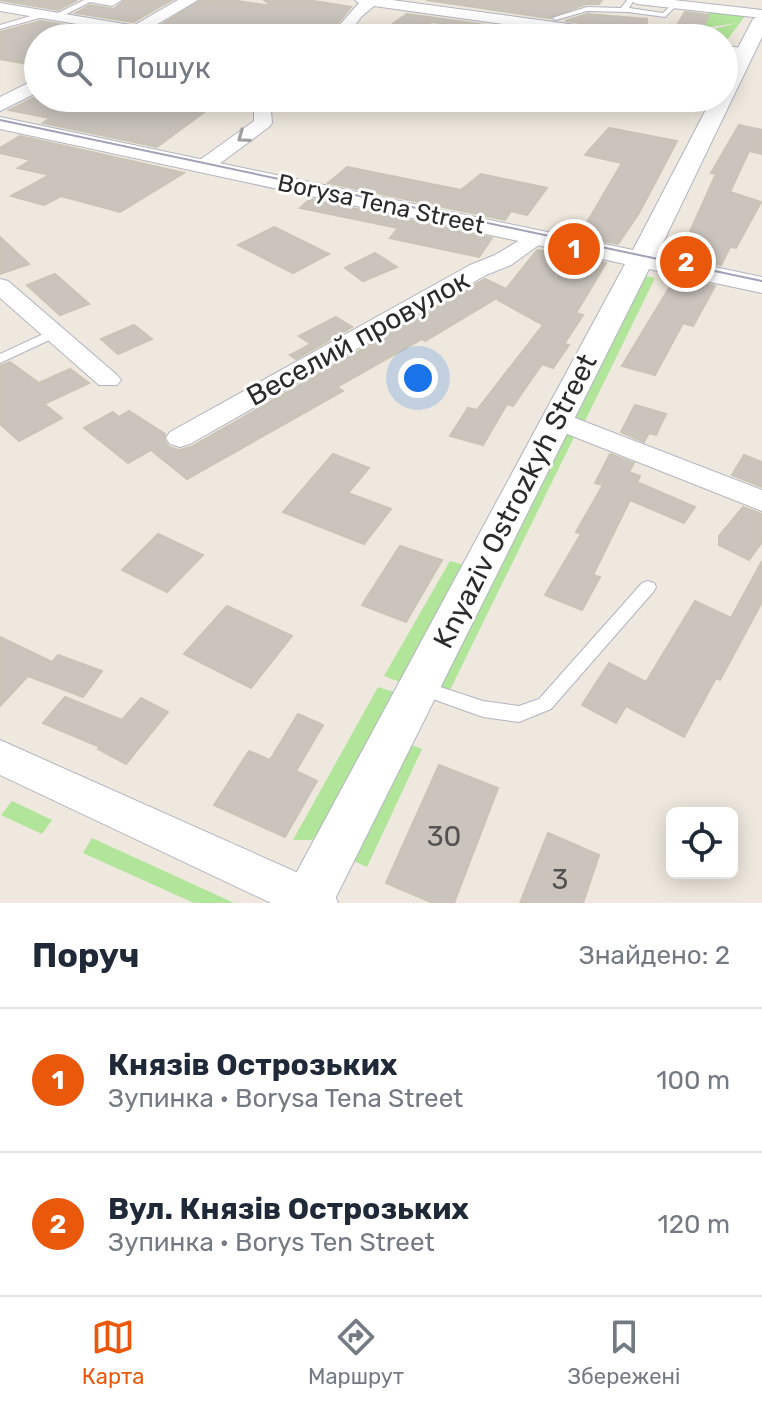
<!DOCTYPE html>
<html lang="uk">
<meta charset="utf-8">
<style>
body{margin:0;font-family:Rubik,sans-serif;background:#f6f6f7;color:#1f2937}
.controls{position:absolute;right:24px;bottom:24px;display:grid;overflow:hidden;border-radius:12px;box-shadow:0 4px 20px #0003}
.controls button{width:72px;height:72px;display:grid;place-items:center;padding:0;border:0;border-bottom:2px solid #e0e1e3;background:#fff;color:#1f2937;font:40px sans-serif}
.you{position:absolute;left:418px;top:378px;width:28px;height:28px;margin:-20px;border:6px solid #fff;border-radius:50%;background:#1a73e8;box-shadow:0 0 0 12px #1a73e833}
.badge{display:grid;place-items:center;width:52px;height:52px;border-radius:50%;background:#ea580c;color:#fff;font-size:26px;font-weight:700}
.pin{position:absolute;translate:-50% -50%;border:4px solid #fff;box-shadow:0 2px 8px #0006}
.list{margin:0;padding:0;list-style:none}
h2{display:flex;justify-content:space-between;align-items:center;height:104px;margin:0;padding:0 32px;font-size:34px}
h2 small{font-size:26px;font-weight:400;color:#747a83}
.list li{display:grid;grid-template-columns:52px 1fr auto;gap:24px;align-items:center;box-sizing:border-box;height:144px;padding:0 32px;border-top:2px solid #e0e1e3}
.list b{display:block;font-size:30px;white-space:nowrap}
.list p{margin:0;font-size:26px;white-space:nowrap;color:#747a83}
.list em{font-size:26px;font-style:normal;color:#747a83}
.icon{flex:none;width:44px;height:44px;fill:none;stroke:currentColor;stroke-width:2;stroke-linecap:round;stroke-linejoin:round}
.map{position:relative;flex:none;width:762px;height:903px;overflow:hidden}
.search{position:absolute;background:#fff;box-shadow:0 4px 20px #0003;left:24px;right:24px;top:24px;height:88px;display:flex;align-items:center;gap:20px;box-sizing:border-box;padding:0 28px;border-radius:44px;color:#747a83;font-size:30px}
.sheet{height:392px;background:#fff}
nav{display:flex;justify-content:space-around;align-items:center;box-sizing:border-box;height:112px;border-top:2px solid #e0e1e3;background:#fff;font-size:22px;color:#747a83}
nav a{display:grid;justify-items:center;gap:4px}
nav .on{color:#ea580c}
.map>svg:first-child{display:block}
</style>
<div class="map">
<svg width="762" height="903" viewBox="0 0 762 903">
<rect width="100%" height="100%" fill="#eee8de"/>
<!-- green -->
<g fill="#b1e599">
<path d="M 709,12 L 745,16 L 727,40 L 710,30 L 737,23 L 703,28 L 701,27 Z"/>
<path d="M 646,276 L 655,278 L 583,425 L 573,422 Z"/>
<path d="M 570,428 L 577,431 L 448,694 L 439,690 Z"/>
<path d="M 450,561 L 464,565 L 400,682 L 384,676 Z"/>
<path d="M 378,687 L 394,692 L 319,833 L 312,840 L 293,840 Z"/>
<path d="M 412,745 L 422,749 L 367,867 L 354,861 Z"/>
<path d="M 12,801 L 52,820 L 42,834 L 1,815 Z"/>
<path d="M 92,838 L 232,902 L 233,903 L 194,903 L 83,853 Z"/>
</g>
<!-- building -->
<g fill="#cac4bd" stroke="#cac4b7" stroke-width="2">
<path d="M 0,0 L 77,0 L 58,10 Z"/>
<path d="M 125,0 L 172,0 L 133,22 L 76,13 L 90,5 L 114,9 Z"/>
<path d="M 201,0 L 230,0 L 272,6 L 264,0 L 308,0 L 351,7 L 325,38 L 163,38 L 145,35 Z"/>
<path d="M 426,0 L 602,0 L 599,4 L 586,4 L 549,18 Z"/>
<path d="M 685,12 L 709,15 L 702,31 L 674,30 Z"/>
<path d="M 407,14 L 545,33 L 542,38 L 492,38 L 496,33 L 432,22 L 421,30 L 391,25 Z"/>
<path d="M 587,14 L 647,19 L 646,38 L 634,30 L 565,21 Z"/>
<path d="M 41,21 L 113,33 L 104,38 L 38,38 L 38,66 L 0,59 L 0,32 Z"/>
<path d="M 35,97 L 91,107 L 105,98 L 138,98 L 207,110 L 157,147 L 43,123 L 50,118 L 9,110 Z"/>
<path d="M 739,125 L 762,130 L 762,154 L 749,151 L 730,192 L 761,202 L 736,248 L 730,247 L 721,265 L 685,258 L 691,246 L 684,245 L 716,174 L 711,173 Z"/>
<path d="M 609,128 L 677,141 L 639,213 L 618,244 L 579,236 L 622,163 L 585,155 Z"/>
<path d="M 20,136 L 136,162 L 184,173 L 120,212 L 61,196 L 44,205 L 11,196 L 50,175 L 18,168 L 31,160 L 0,153 L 0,148 Z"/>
<path d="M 347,167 L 461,190 L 481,174 L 547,188 L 527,215 L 511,211 L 505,220 L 328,183 Z"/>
<path d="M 310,199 L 492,238 L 479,257 L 390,238 L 398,228 L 300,208 Z"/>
<path d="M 274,227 L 329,254 L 293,273 L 238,245 Z"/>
<path d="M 0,237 L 29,264 L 0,274 Z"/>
<path d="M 537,250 L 606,263 L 576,313 L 583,315 L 564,344 L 569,345 L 553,368 L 542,364 L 513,406 L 507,404 L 483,445 L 450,436 L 468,408 L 477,410 L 543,325 L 498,300 L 502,295 L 425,341 L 422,339 L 337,387 L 343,391 L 187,479 L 151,450 L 128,463 L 84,428 L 113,412 L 119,417 L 129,411 L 165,434 L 164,440 L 169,447 L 179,450 L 191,447 L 485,279 L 506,289 Z"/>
<path d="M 375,253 L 397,267 L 363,281 L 345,268 Z"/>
<path d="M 55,274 L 89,304 L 60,315 L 27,285 Z"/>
<path d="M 675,278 L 715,286 L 693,326 L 683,323 L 655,375 L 622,366 Z"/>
<path d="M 336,317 L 352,327 L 296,359 L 290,355 L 311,344 L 299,336 Z"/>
<path d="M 134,325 L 152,339 L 118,354 L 101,339 Z"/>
<path d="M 10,362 L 39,383 L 70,369 L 89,383 L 44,404 L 62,418 L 19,441 L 0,424 L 0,366 Z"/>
<path d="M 635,405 L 666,414 L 656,435 L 649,433 L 644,442 L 621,432 Z"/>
<path d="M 333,454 L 369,468 L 348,493 L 391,509 L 364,544 L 283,512 Z"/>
<path d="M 610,454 L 634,463 L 629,472 L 640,476 L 637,482 L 695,507 L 684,523 L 630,500 L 593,575 L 600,577 L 582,610 L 545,595 L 581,534 L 576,532 L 603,485 L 595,483 Z"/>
<path d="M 744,455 L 762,462 L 762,487 L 732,475 Z"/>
<path d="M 743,507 L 762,514 L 762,542 L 749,560 L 719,545 L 719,536 Z"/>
<path d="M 158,534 L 203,555 L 167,592 L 122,570 Z"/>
<path d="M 400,546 L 442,560 L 406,622 L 362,605 Z"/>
<path d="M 762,561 L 762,602 L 720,680 L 716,678 L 684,737 L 626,706 L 616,723 L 582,705 L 609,663 L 646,682 L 695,601 L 731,618 Z"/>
<path d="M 227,606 L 292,636 L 251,688 L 184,654 Z"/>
<path d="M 0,637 L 52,662 L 58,655 L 102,671 L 83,697 L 28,676 L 0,706 Z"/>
<path d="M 65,697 L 122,720 L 141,698 L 168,712 L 126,764 L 98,749 L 100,747 L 43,723 Z"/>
<path d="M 298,714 L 323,725 L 296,771 L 317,781 L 285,837 L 214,805 L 249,751 L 270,760 Z"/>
<path d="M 439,765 L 498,788 L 454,903 L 433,903 L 386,883 Z"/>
<path d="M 548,833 L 599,855 L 583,903 L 520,903 Z"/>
</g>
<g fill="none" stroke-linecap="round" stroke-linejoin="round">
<defs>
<g id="service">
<path d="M 84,0 L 122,0 L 112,6 L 90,2 L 59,18 L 52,16 Z"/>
<path d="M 627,0 L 634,0 L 629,8 L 663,13 L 672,4 L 677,5 L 665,17 L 628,12 L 587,11 L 556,20 L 552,18 L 587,7 L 621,8 Z"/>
<path d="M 44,12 L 47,16 L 0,29 L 0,25 Z"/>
<path d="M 556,25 L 563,27 L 553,38 L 545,38 Z"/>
<path d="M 460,98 L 489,100 L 500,98 L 491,106 Z"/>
<path d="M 54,329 L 60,333 L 58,336 L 0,363 L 0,354 Z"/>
<path d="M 648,581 L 654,583 L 656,587 L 654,591 L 551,709 L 519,722 L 483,717 L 413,692 L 410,687 L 413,682 L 419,680 L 483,701 L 519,706 L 539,699 L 642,583 Z"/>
</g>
<g id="minor">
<path d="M 355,0 L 392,0 L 634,33 L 642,38 L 602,38 L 374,6 L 362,16 L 345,38 L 328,38 L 359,3 Z"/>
<path d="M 630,0 L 674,0 L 762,10 L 762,18 L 637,4 Z"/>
<path d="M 0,3 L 136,26 L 143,30 L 136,34 L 0,11 Z"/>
<path d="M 724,46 L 743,48 L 751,53 L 743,58 L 724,56 Z"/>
<path d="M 254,98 L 270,98 L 272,123 L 269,127 L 211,170 L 197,170 L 194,166 L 197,162 L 254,121 Z"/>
<path d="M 535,231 L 543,232 L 546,237 L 543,242 L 511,265 L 486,275 L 190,444 L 180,447 L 170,444 L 166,438 L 170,432 L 470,265 L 495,255 Z"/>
<path d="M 0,279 L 8,281 L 117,375 L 121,380 L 117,385 L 99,385 L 0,298 Z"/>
<path d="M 557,411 L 762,490 L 762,511 L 547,426 L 543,420 L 547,414 Z"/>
<path d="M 0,740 L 332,888 L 338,903 L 271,903 L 0,775 Z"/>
</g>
<g id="tertiary">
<path d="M 178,0 L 198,0 L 134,38 L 112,38 Z"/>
<path d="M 762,14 L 762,37 L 657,255 L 762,277 L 762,293 L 649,269 L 333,903 L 280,903 L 625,264 L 0,129 L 0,117 L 633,250 L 712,98 L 724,98 L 724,75 L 753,19 Z"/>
<path d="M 38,78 L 38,92 L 0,111 L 0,97 Z"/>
</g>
</defs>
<!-- service casing -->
<use href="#service" stroke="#b2b4c0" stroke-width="2"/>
<!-- minor casing -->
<use href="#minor" stroke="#b2b4c0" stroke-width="2"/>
<!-- tertiary casing -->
<use href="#tertiary" stroke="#b2b4c0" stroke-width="2"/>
<!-- service -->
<use href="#service" fill="#fff" fill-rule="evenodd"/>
<!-- minor -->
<use href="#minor" fill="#fff" fill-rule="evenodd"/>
<!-- tertiary -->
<use href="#tertiary" fill="#fff" fill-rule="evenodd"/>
<!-- tram -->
<path stroke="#a0a3b7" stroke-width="2" d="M 0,120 L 762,281"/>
</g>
<!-- one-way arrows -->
<defs><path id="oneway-chevron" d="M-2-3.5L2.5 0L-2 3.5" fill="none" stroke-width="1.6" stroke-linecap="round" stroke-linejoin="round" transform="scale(2)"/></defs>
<use stroke="#a0a0a0" href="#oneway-chevron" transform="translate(243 137) rotate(144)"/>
<g text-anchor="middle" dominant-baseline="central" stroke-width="6" stroke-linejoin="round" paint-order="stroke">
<!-- far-street labels -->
<g font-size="24" fill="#2c2c2c" stroke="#fff">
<text transform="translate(381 204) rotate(12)">Borysa Tena Street</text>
</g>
<!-- street labels -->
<g font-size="28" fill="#2c2c2c" stroke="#fff">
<text transform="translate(358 338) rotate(-29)">Веселий провулок</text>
<text transform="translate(515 501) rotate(-63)">Knyaziv Ostrozkyh Street</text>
</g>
<!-- near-number labels -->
<g font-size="28" fill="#545250">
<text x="444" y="836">30</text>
<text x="560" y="879">3</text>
</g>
</g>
</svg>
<div class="controls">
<button><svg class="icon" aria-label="locate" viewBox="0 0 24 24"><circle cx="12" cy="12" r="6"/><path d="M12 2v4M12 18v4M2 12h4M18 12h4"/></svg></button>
</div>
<div class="you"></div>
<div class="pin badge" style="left:574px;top:249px">1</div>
<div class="pin badge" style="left:686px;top:262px">2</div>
<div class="search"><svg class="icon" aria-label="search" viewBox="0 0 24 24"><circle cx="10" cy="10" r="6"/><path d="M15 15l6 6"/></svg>Пошук</div>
</div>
<section class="sheet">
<h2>Поруч<small>Знайдено: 2</small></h2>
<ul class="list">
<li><span class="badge">1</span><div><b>Князів Острозьких</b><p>Зупинка · Borysa Tena Street</p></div><em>100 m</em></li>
<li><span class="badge">2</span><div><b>Вул. Князів Острозьких</b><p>Зупинка · Borys Ten Street</p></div><em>120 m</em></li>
</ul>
</section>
<nav>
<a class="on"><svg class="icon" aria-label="map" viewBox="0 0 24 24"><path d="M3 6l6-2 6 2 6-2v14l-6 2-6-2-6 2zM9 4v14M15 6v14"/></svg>Карта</a>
<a><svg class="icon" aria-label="directions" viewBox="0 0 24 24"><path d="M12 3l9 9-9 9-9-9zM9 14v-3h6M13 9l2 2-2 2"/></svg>Маршрут</a>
<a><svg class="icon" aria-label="saved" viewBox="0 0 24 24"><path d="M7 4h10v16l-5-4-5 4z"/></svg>Збережені</a>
</nav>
